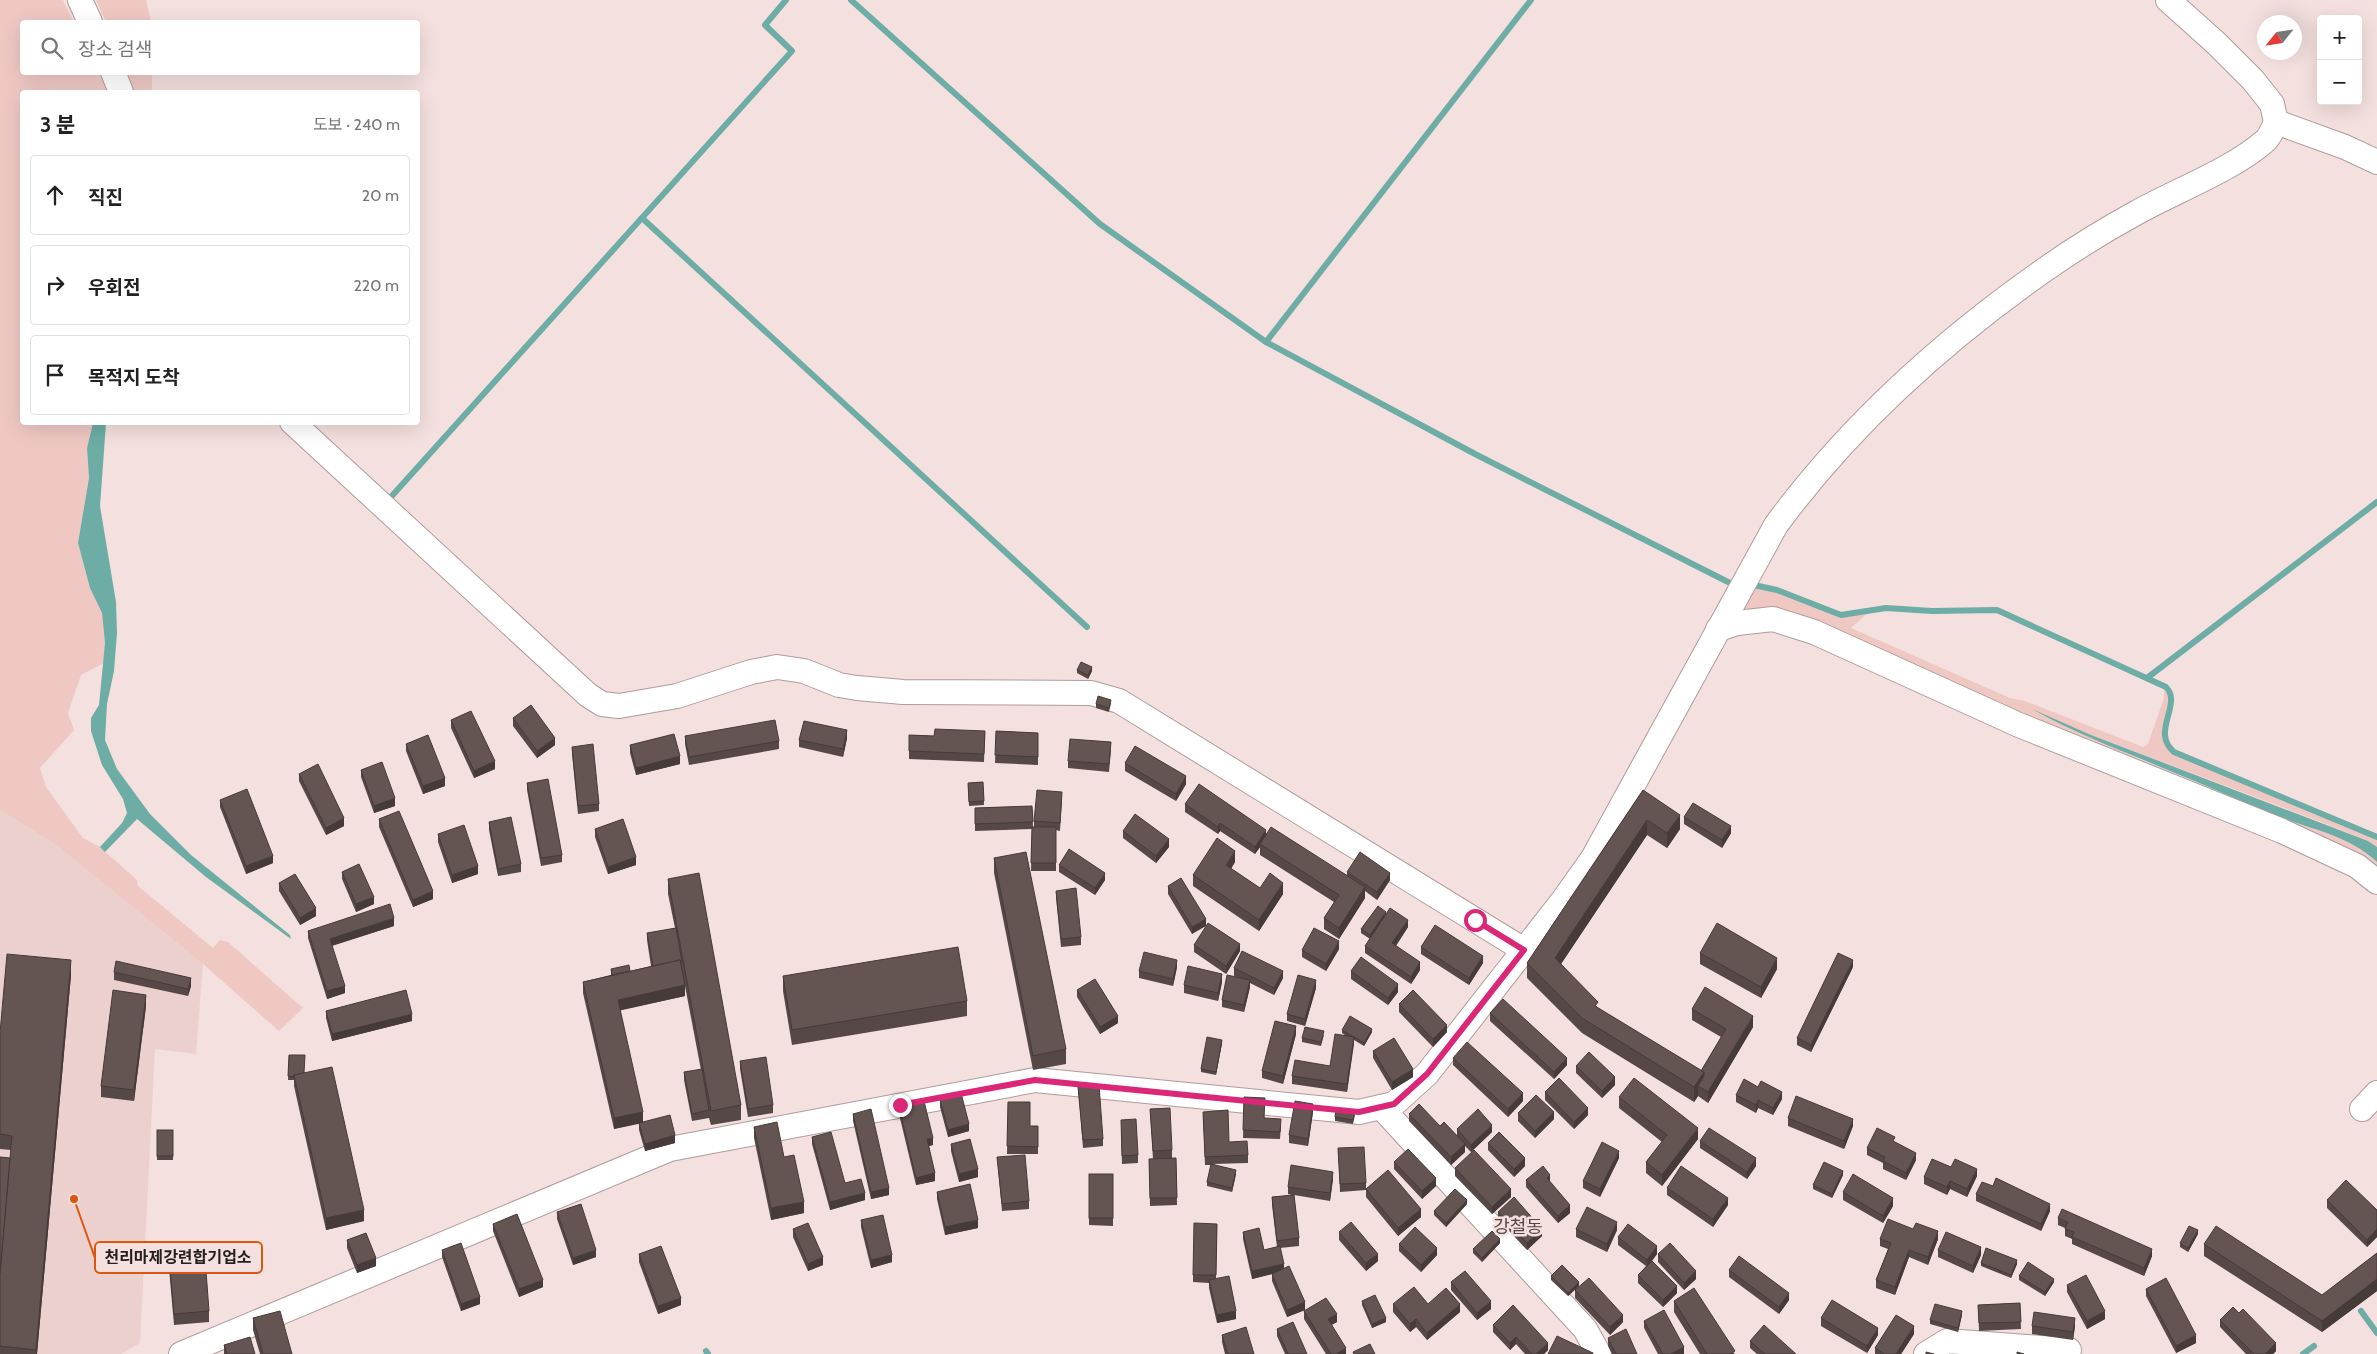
<!DOCTYPE html>
<html lang="ko">
<meta charset="utf-8">
<style>
body{margin:0;font-family:Cabin,"Noto Sans KR",sans-serif;background:#f2f2f2;color:#222}
.controls{position:absolute;right:15px;top:15px;display:grid;overflow:hidden;border-radius:5px;box-shadow:0 5px 20px #0002}
.controls button{width:45px;height:45px;display:grid;place-items:center;padding:0;border:0;border-bottom:1px solid #e0e0e0;background:#fff;color:#222;font:25px sans-serif}
.compass{position:absolute;left:2257px;top:15px;width:45px;height:45px;border-radius:50%;background:#fff;box-shadow:0 5px 20px #0002;rotate:240deg}
.stop{position:absolute;width:15px;height:15px;margin:-11px;border:4px solid #db2777;border-radius:50%;background:#fff}
.stop.end{background:#db2777;border-color:#fff;box-shadow:0 1px 5px #0008}
.list{margin:0;padding:0;list-style:none}
h2{display:flex;justify-content:space-between;align-items:center;height:65px;margin:0;padding:0 20px;font-size:21px}
h2 small{font-size:16px;font-weight:400;color:#767676}
.list li{display:grid;grid-template-columns:32px 1fr auto;gap:15px;align-items:center;box-sizing:border-box;height:80px;margin:0 10px 10px;padding:0 10px;border:1px solid #e0e0e0;border-radius:5px}
.list b{display:block;font-size:19px;white-space:nowrap}
.list em{font-size:16px;font-style:normal;color:#767676}
.icon{flex:none;width:28px;height:28px;fill:none;stroke:currentColor;stroke-width:2;stroke-linecap:round;stroke-linejoin:round}
.map{position:relative;flex:none;width:2377px;height:1354px;overflow:hidden}
.search{position:absolute;background:#fff;box-shadow:0 5px 20px #0002;left:20px;top:20px;width:400px;height:55px;display:flex;align-items:center;gap:12px;box-sizing:border-box;padding:0 18px;border-radius:5px;color:#767676;font-size:19px}
.panel{position:absolute;background:#fff;box-shadow:0 5px 20px #0002;left:20px;top:90px;width:400px;height:335px;border-radius:5px}
.map>svg:first-child{display:block}
</style>
<div class="map">
<svg width="2377" height="1354" viewBox="0 0 2377 1354">
<rect width="100%" height="100%" fill="#f4e0de"/>
<!-- built -->
<path fill="#ecd0cd" d="M 0,810 L 56,845 L 203,964 L 196,1054 L 155,1049 L 140,1343 L 121,1354 L 0,1354 Z"/>
<!-- green -->
<g fill="#efc8c4">
<path d="M 0,0 L 63,0 L 74,22 L 22,22 L 22,72 L 99,73 L 108,92 L 22,92 L 22,422 L 93,423 L 87,448 L 89,478 L 78,543 L 90,588 L 102,613 L 105,643 L 104,663 L 81,675 L 68,713 L 74,730 L 40,768 L 46,787 L 83,838 L 100,847 L 137,880 L 138,886 L 213,948 L 220,940 L 228,942 L 303,1008 L 279,1031 L 203,964 L 56,845 L 0,810 Z"/>
<path d="M 96,0 L 146,0 L 151,22 L 106,22 Z"/>
<path d="M 124,73 L 152,73 L 152,92 L 130,92 Z"/>
<path d="M 1748,586 L 1776,592 L 1841,617 L 1867,614 L 1851,628 L 2010,698 L 2025,701 L 2143,747 L 2148,744 L 2164,698 L 2164,689 C 2180,704 2148,734 2173,754 L 2356,829 L 2377,839 L 2377,847 L 2368,841 L 2319,821 L 2091,735 L 2036,712 C 2114,749 2194,782 2274,815 C 2313,831 2345,832 2377,862 L 2377,875 L 2336,847 L 1736,614 Z"/>
</g>
<!-- water -->
<g fill="#6dada5">
<path d="M 93,423 L 106,423 L 100,506 L 116,602 L 117,633 L 114,671 L 107,704 L 105,740 L 117,769 L 150,814 L 191,855 L 290,935 L 291,939 L 206,877 L 137,819 L 105,852 L 100,847 L 122,823 L 127,813 L 123,799 L 102,765 L 91,731 L 91,718 L 99,705 L 105,643 L 102,613 L 90,588 L 78,543 L 89,478 L 87,448 Z"/>
<path d="M 2032,709 L 2091,735 L 2368,841 L 2377,847 L 2377,862 C 2345,833 2313,831 2275,815 C 2240,801 2205,785 2170,771 C 2123,751 2076,734 2032,709 Z"/>
</g>
<g fill="none" stroke-linecap="round" stroke-linejoin="round">
<!-- stream -->
<g stroke="#6dada5" stroke-width="6">
<path d="M 851,0 L 1100,224 L 1266,342 L 1475,454 L 1730,583"/>
<path d="M 642,218 L 1087,627"/>
<path d="M 1266,342 L 1531,0"/>
<path d="M 390,498 L 792,51 L 765,25 L 786,0"/>
<path d="M 1749,584 L 1777,590 L 1841,615 L 1886,608 L 1932,611 L 1997,610 L 2166,687 C 2183,704 2150,732 2174,752 L 2377,837"/>
<path d="M 2147,678 L 2377,502"/>
<path d="M 2361,1311 L 2377,1333"/>
<path d="M 706,1351 L 708,1354"/>
<path d="M 2303,1354 L 2314,1346"/>
</g>
<defs>
<g id="minor">
<path d="M 80,0 L 90,22"/>
<path d="M 113,72 L 121,92"/>
<path d="M 2276,122 L 2345,147 L 2377,162"/>
<path d="M 292,422 L 588,695 L 602,704 L 619,706 L 677,696 L 751,672 L 777,667 L 804,671 L 839,685 L 857,688 L 903,692 L 1091,693 L 1119,701 L 1524,950"/>
<path d="M 1718,629 L 1737,623 L 1773,619 L 1814,632 L 2019,725 L 2282,831 L 2357,866 L 2377,882"/>
<path d="M 1381,1107 L 1585,1329 L 1599,1354"/>
<path d="M 2362,1109 L 2377,1093"/>
<path d="M 181,1354 L 670,1149 L 1035,1080 L 1359,1112 L 1394,1104 L 1427,1074 L 1564,899 L 1593,858 L 1776,525 C 1848,427 1941,343 2040,273 C 2071,251 2103,231 2136,213 C 2175,191 2232,170 2265,141 C 2270,137 2273,128 2276,122 L 2272,104 L 2253,80 L 2216,43 L 2168,0"/>
<path d="M 1926,1354 L 1947,1341 L 2069,1350"/>
</g>
</defs>
<!-- minor casing -->
<use href="#minor" stroke="#af9c9b" stroke-width="26"/>
<!-- minor -->
<use href="#minor" stroke="#fff" stroke-width="24"/>
</g>
<!-- wall -->
<g fill="#564847">
<path d="M 1077,670 L 1092,671 L 1088,679 L 1077,673 Z"/>
<path d="M 1111,703 L 1109,712 L 1096,708 L 1096,704 Z"/>
<path d="M 513,718 L 555,745 L 537,758 L 513,726 Z"/>
<path d="M 451,720 L 495,769 L 474,778 L 451,728 Z"/>
<path d="M 985,731 L 984,762 L 909,759 L 909,735 L 934,736 Z"/>
<path d="M 996,731 L 1038,733 L 1038,765 L 995,763 Z"/>
<path d="M 685,736 L 779,741 L 779,749 L 689,765 L 685,744 Z"/>
<path d="M 847,738 L 843,757 L 799,747 L 799,740 Z"/>
<path d="M 406,744 L 445,786 L 423,794 L 406,751 Z"/>
<path d="M 630,745 L 680,764 L 636,775 L 630,753 Z"/>
<path d="M 572,747 L 599,804 L 599,811 L 578,814 L 572,754 Z"/>
<path d="M 1111,750 L 1109,772 L 1068,768 L 1068,761 Z"/>
<path d="M 1125,763 L 1186,784 L 1176,801 L 1125,771 Z"/>
<path d="M 361,770 L 395,806 L 374,813 L 361,777 Z"/>
<path d="M 299,774 L 344,826 L 326,835 L 299,781 Z"/>
<path d="M 983,782 L 984,805 L 969,806 L 968,783 Z"/>
<path d="M 527,783 L 562,855 L 562,862 L 541,866 L 527,790 Z"/>
<path d="M 1643,790 L 1680,829 L 1667,848 L 1647,835 L 1561,964 L 1598,1008 L 1701,1071 L 1721,1037 L 1692,1020 L 1692,1009 L 1753,1027 L 1708,1103 L 1698,1096 L 1694,1102 L 1582,1033 L 1527,978 L 1527,963 Z"/>
<path d="M 1062,799 L 1060,831 L 1056,830 L 1056,871 L 1031,871 L 1032,829 L 975,831 L 975,808 L 1032,806 L 1033,827 L 1034,827 L 1034,821 Z"/>
<path d="M 220,800 L 273,863 L 246,874 L 220,807 Z"/>
<path d="M 1185,804 L 1266,834 L 1347,875 L 1347,872 L 1390,880 L 1377,900 L 1365,891 L 1365,898 L 1339,939 L 1324,929 L 1324,918 L 1334,902 L 1260,855 L 1260,847 L 1255,854 L 1220,831 L 1218,834 L 1185,812 Z"/>
<path d="M 1684,817 L 1731,833 L 1722,848 L 1684,824 Z"/>
<path d="M 379,819 L 433,899 L 413,907 L 379,827 Z"/>
<path d="M 489,822 L 521,864 L 521,872 L 498,876 L 489,830 Z"/>
<path d="M 595,829 L 636,865 L 608,874 L 595,837 Z"/>
<path d="M 1123,831 L 1169,847 L 1156,863 L 1123,838 Z"/>
<path d="M 438,834 L 478,874 L 452,883 L 438,842 Z"/>
<path d="M 994,858 L 1066,1049 L 1066,1064 L 1033,1070 L 994,873 Z"/>
<path d="M 1235,862 L 1231,869 L 1260,888 L 1283,894 L 1259,931 L 1193,886 L 1193,875 Z"/>
<path d="M 1059,865 L 1105,880 L 1095,895 L 1059,872 Z"/>
<path d="M 342,872 L 374,904 L 356,912 L 342,879 Z"/>
<path d="M 668,879 L 741,1105 L 741,1120 L 711,1125 L 709,1118 L 692,1121 L 684,1080 L 684,1072 L 701,1070 L 685,986 L 685,996 L 620,1010 L 643,1122 L 675,1143 L 645,1151 L 639,1130 L 639,1123 L 614,1129 L 583,993 L 583,982 L 611,975 L 611,969 L 630,971 L 651,966 L 647,940 L 647,933 L 675,928 L 668,894 Z"/>
<path d="M 279,883 L 316,916 L 300,925 L 279,891 Z"/>
<path d="M 1168,886 L 1206,919 L 1192,934 L 1168,894 Z"/>
<path d="M 1056,891 L 1081,937 L 1081,945 L 1061,947 L 1056,898 Z"/>
<path d="M 1386,915 L 1408,927 L 1396,946 L 1420,970 L 1411,984 L 1365,953 L 1365,946 L 1370,939 L 1361,933 L 1361,929 Z"/>
<path d="M 394,926 L 332,946 L 345,993 L 327,999 L 308,938 L 308,931 Z"/>
<path d="M 1194,945 L 1240,951 L 1226,974 L 1194,952 Z"/>
<path d="M 1421,947 L 1483,963 L 1469,985 L 1421,954 Z"/>
<path d="M 1339,949 L 1326,971 L 1302,957 L 1302,950 Z"/>
<path d="M 1700,953 L 1777,969 L 1761,998 L 1700,964 Z"/>
<path d="M 1177,967 L 1173,986 L 1139,978 L 1139,971 Z"/>
<path d="M 1853,967 L 1811,1052 L 1797,1045 L 1797,1038 Z"/>
<path d="M 1234,968 L 1283,978 L 1274,995 L 1250,983 L 1250,987 L 1244,1012 L 1222,1007 L 1222,1000 L 1236,977 L 1234,976 Z"/>
<path d="M 1351,971 L 1398,992 L 1388,1005 L 1351,979 Z"/>
<path d="M 114,972 L 191,986 L 188,996 L 114,980 Z"/>
<path d="M 71,975 L 37,1354 L 0,1354 L 0,1157 L 10,1158 L 11,1150 L 0,1149 L 0,1033 Z"/>
<path d="M 783,976 L 967,1001 L 967,1016 L 792,1045 L 783,991 Z"/>
<path d="M 1222,982 L 1218,1001 L 1184,993 L 1184,985 Z"/>
<path d="M 1316,988 L 1305,1026 L 1287,1021 L 1287,1014 Z"/>
<path d="M 1077,990 L 1118,1023 L 1100,1034 L 1077,997 Z"/>
<path d="M 1399,1004 L 1447,1032 L 1433,1047 L 1399,1012 Z"/>
<path d="M 146,1006 L 134,1101 L 101,1097 L 101,1086 Z"/>
<path d="M 326,1011 L 412,1021 L 332,1041 L 326,1018 Z"/>
<path d="M 1490,1013 L 1567,1065 L 1554,1079 L 1490,1021 Z"/>
<path d="M 1342,1030 L 1372,1032 L 1364,1046 L 1354,1040 L 1347,1092 L 1292,1084 L 1292,1076 L 1330,1066 L 1346,1036 L 1342,1033 Z"/>
<path d="M 1296,1034 L 1283,1084 L 1262,1078 L 1262,1071 Z"/>
<path d="M 1324,1035 L 1321,1046 L 1302,1042 L 1302,1038 Z"/>
<path d="M 1222,1043 L 1216,1075 L 1201,1072 L 1201,1069 Z"/>
<path d="M 1373,1051 L 1413,1077 L 1392,1090 L 1373,1058 Z"/>
<path d="M 289,1055 L 304,1073 L 364,1221 L 326,1230 L 294,1086 L 294,1080 L 288,1080 Z"/>
<path d="M 1453,1058 L 1523,1101 L 1508,1117 L 1453,1065 Z"/>
<path d="M 740,1061 L 773,1105 L 773,1113 L 748,1117 L 740,1069 Z"/>
<path d="M 1576,1066 L 1615,1085 L 1602,1098 L 1576,1073 Z"/>
<path d="M 1078,1087 L 1103,1139 L 1103,1146 L 1083,1148 Z"/>
<path d="M 1545,1092 L 1588,1115 L 1574,1129 L 1545,1100 Z"/>
<path d="M 1736,1095 L 1782,1099 L 1773,1115 L 1758,1108 L 1756,1113 L 1736,1102 Z"/>
<path d="M 1244,1097 L 1265,1118 L 1281,1126 L 1280,1139 L 1243,1138 Z"/>
<path d="M 1619,1097 L 1698,1139 L 1662,1186 L 1646,1173 L 1646,1162 L 1662,1142 L 1619,1108 Z"/>
<path d="M 940,1099 L 969,1131 L 948,1137 L 940,1107 Z"/>
<path d="M 1008,1102 L 1030,1126 L 1038,1126 L 1038,1154 L 1007,1154 Z"/>
<path d="M 899,1107 L 933,1145 L 929,1146 L 935,1181 L 916,1185 L 899,1114 Z"/>
<path d="M 1150,1109 L 1172,1150 L 1172,1158 L 1153,1159 Z"/>
<path d="M 1203,1112 L 1229,1142 L 1248,1155 L 1248,1163 L 1213,1164 L 1236,1174 L 1232,1192 L 1207,1186 L 1207,1182 L 1211,1165 L 1205,1165 Z"/>
<path d="M 1313,1112 L 1308,1146 L 1289,1143 L 1289,1135 Z"/>
<path d="M 1518,1113 L 1554,1119 L 1535,1138 L 1518,1121 Z"/>
<path d="M 853,1114 L 889,1195 L 871,1199 L 853,1121 Z"/>
<path d="M 1409,1114 L 1440,1126 L 1457,1136 L 1457,1129 L 1492,1132 L 1471,1152 L 1465,1146 L 1465,1152 L 1451,1165 L 1409,1121 Z"/>
<path d="M 1355,1115 L 1353,1124 L 1335,1121 L 1335,1117 Z"/>
<path d="M 1788,1118 L 1853,1126 L 1844,1149 L 1788,1126 Z"/>
<path d="M 754,1127 L 784,1157 L 804,1213 L 771,1220 L 754,1138 Z"/>
<path d="M 1121,1128 L 1138,1155 L 1138,1163 L 1122,1164 Z"/>
<rect x="157" y="1130" width="16" height="30"/>
<path d="M 812,1137 L 845,1183 L 865,1200 L 830,1210 L 812,1144 Z"/>
<path d="M 1700,1141 L 1756,1166 L 1747,1179 L 1700,1148 Z"/>
<path d="M 1895,1142 L 1916,1160 L 1906,1180 L 1883,1169 L 1883,1163 L 1867,1155 L 1867,1148 Z"/>
<path d="M 1488,1143 L 1525,1166 L 1514,1177 L 1488,1150 Z"/>
<path d="M 951,1144 L 978,1177 L 959,1182 L 951,1151 Z"/>
<path d="M 1338,1148 L 1366,1183 L 1366,1189 L 1421,1217 L 1398,1236 L 1366,1197 L 1366,1190 L 1340,1192 Z"/>
<path d="M 997,1157 L 1029,1201 L 1029,1209 L 1002,1211 Z"/>
<path d="M 1176,1158 L 1177,1205 L 1150,1206 L 1149,1159 Z"/>
<path d="M 1619,1158 L 1600,1197 L 1583,1188 L 1583,1181 Z"/>
<path d="M 1394,1162 L 1436,1186 L 1422,1199 L 1394,1169 Z"/>
<path d="M 1951,1167 L 1977,1176 L 1967,1197 L 1950,1189 L 1947,1195 L 1924,1184 L 1924,1177 Z"/>
<path d="M 1455,1168 L 1511,1197 L 1492,1214 L 1455,1176 Z"/>
<path d="M 1089,1174 L 1113,1174 L 1113,1226 L 1089,1225 Z"/>
<path d="M 1843,1175 L 1832,1198 L 1813,1189 L 1813,1185 Z"/>
<path d="M 1333,1179 L 1330,1201 L 1294,1195 L 1299,1238 L 1299,1246 L 1280,1248 L 1284,1269 L 1305,1310 L 1287,1317 L 1272,1281 L 1272,1274 L 1252,1279 L 1243,1239 L 1243,1232 L 1264,1250 L 1277,1247 L 1272,1205 L 1272,1197 L 1292,1195 L 1288,1194 L 1288,1187 Z"/>
<path d="M 1526,1180 L 1550,1182 L 1570,1213 L 1558,1223 L 1526,1187 Z"/>
<path d="M 1667,1188 L 1728,1205 L 1713,1227 L 1667,1195 Z"/>
<path d="M 937,1192 L 978,1228 L 945,1235 L 937,1199 Z"/>
<path d="M 1843,1192 L 1893,1206 L 1883,1223 L 1843,1200 Z"/>
<path d="M 1976,1194 L 2050,1211 L 2041,1231 L 1976,1201 Z"/>
<path d="M 2327,1200 L 2377,1210 L 2377,1237 L 2367,1247 L 2327,1208 Z"/>
<path d="M 1467,1204 L 1446,1227 L 1434,1215 L 1434,1211 Z"/>
<path d="M 557,1212 L 596,1257 L 573,1265 L 557,1219 Z"/>
<path d="M 1498,1212 L 1542,1236 L 1527,1250 L 1498,1219 Z"/>
<path d="M 2058,1218 L 2152,1256 L 2144,1276 L 2072,1244 L 2072,1239 L 2065,1236 L 2065,1228 L 2058,1225 Z"/>
<path d="M 861,1220 L 892,1262 L 871,1268 L 861,1227 Z"/>
<path d="M 493,1224 L 543,1287 L 519,1297 L 493,1231 Z"/>
<path d="M 1217,1224 L 1216,1279 L 1236,1319 L 1217,1323 L 1209,1288 L 1209,1283 L 1193,1282 L 1193,1275 Z"/>
<path d="M 793,1229 L 823,1265 L 808,1271 L 793,1237 Z"/>
<path d="M 1576,1229 L 1617,1230 L 1607,1252 L 1576,1237 Z"/>
<path d="M 1339,1232 L 1378,1261 L 1366,1271 L 1339,1240 Z"/>
<path d="M 2198,1234 L 2188,1252 L 2180,1247 L 2180,1243 Z"/>
<path d="M 1618,1237 L 1657,1254 L 1652,1261 L 1677,1293 L 1663,1307 L 1638,1283 L 1638,1275 L 1646,1266 L 1618,1245 Z"/>
<path d="M 1880,1239 L 1938,1239 L 1928,1265 L 1909,1257 L 1895,1295 L 1876,1288 L 1876,1280 L 1888,1249 L 1880,1246 Z"/>
<path d="M 347,1240 L 376,1266 L 357,1273 L 347,1248 Z"/>
<path d="M 1500,1243 L 1482,1262 L 1473,1253 L 1473,1249 Z"/>
<path d="M 1399,1244 L 1437,1255 L 1421,1272 L 1399,1251 Z"/>
<path d="M 2204,1244 L 2322,1295 L 2377,1253 L 2377,1291 L 2322,1332 L 2204,1256 Z"/>
<path d="M 168,1246 L 209,1311 L 209,1322 L 174,1325 L 168,1257 Z"/>
<path d="M 442,1250 L 480,1304 L 461,1311 L 442,1257 Z"/>
<path d="M 1938,1250 L 1981,1255 L 1973,1273 L 1938,1257 Z"/>
<path d="M 639,1254 L 681,1305 L 658,1314 L 639,1262 Z"/>
<path d="M 1658,1254 L 1696,1279 L 1684,1290 L 1658,1262 Z"/>
<path d="M 1981,1263 L 2017,1264 L 2011,1278 L 1981,1266 Z"/>
<path d="M 1729,1270 L 1789,1300 L 1779,1314 L 1729,1277 Z"/>
<path d="M 1551,1276 L 1579,1286 L 1568,1296 L 1551,1280 Z"/>
<path d="M 2019,1276 L 2054,1282 L 2045,1296 L 2019,1280 Z"/>
<path d="M 1451,1282 L 1491,1309 L 1477,1320 L 1451,1290 Z"/>
<path d="M 2067,1285 L 2105,1319 L 2087,1329 L 2067,1292 Z"/>
<path d="M 2146,1289 L 2196,1343 L 2176,1353 L 2146,1296 Z"/>
<path d="M 1575,1290 L 1623,1322 L 1610,1335 L 1575,1298 Z"/>
<path d="M 1362,1301 L 1386,1322 L 1372,1328 L 1362,1305 Z"/>
<path d="M 1674,1301 L 1735,1354 L 1700,1354 L 1674,1312 Z"/>
<path d="M 2020,1303 L 2021,1329 L 1979,1331 L 1978,1305 Z"/>
<path d="M 1393,1304 L 1428,1304 L 1460,1312 L 1427,1340 L 1416,1327 L 1410,1332 L 1393,1312 Z"/>
<path d="M 1304,1311 L 1337,1322 L 1331,1325 L 1346,1354 L 1326,1354 L 1304,1319 Z"/>
<path d="M 2239,1313 L 2276,1351 L 2273,1354 L 2246,1354 L 2220,1327 L 2220,1320 Z"/>
<path d="M 1962,1315 L 1958,1332 L 1930,1324 L 1930,1320 Z"/>
<path d="M 253,1318 L 292,1354 L 260,1354 L 253,1330 Z"/>
<path d="M 1821,1318 L 1878,1335 L 1867,1353 L 1821,1326 Z"/>
<path d="M 1644,1321 L 1684,1354 L 1658,1354 L 1644,1328 Z"/>
<path d="M 1493,1325 L 1548,1350 L 1544,1354 L 1525,1354 L 1516,1344 L 1510,1350 L 1493,1332 Z"/>
<path d="M 2032,1326 L 2075,1326 L 2073,1340 L 2032,1334 Z"/>
<path d="M 1277,1329 L 1307,1354 L 1285,1354 L 1277,1336 Z"/>
<path d="M 1914,1334 L 1901,1354 L 1875,1354 L 1875,1348 Z"/>
<path d="M 1222,1335 L 1254,1354 L 1225,1354 L 1222,1342 Z"/>
<path d="M 1608,1338 L 1637,1354 L 1612,1354 L 1608,1346 Z"/>
<path d="M 1750,1341 L 1796,1354 L 1757,1354 L 1750,1348 Z"/>
<path d="M 224,1345 L 255,1354 L 224,1354 Z"/>
</g>
<!-- shaded-wall -->
<g fill="#463b39">
<path d="M 1092,667 L 1092,671 L 1088,679 L 1088,675 Z"/>
<path d="M 847,730 L 847,738 L 843,757 L 843,749 Z"/>
<path d="M 555,738 L 555,745 L 537,758 L 537,751 Z"/>
<path d="M 680,756 L 680,764 L 636,775 L 636,768 Z"/>
<path d="M 495,761 L 495,769 L 474,778 L 474,771 Z"/>
<path d="M 1186,776 L 1186,784 L 1176,801 L 1176,794 Z"/>
<path d="M 445,778 L 445,786 L 423,794 L 423,786 Z"/>
<path d="M 395,798 L 395,806 L 374,813 L 374,806 Z"/>
<path d="M 1680,815 L 1680,829 L 1667,848 L 1667,833 Z"/>
<path d="M 344,818 L 344,826 L 326,835 L 326,828 Z"/>
<path d="M 1647,820 L 1647,835 L 1555,973 L 1555,958 Z"/>
<path d="M 1220,823 L 1220,831 L 1218,834 L 1218,827 Z"/>
<path d="M 1731,826 L 1731,833 L 1722,848 L 1722,840 Z"/>
<path d="M 1266,830 L 1266,837 L 1260,844 L 1260,847 L 1255,854 L 1255,847 Z"/>
<path d="M 1169,839 L 1169,847 L 1156,863 L 1156,856 Z"/>
<path d="M 1235,851 L 1235,862 L 1226,876 L 1226,865 Z"/>
<path d="M 273,856 L 273,863 L 246,874 L 246,866 Z"/>
<path d="M 636,857 L 636,865 L 608,874 L 608,867 Z"/>
<path d="M 478,866 L 478,874 L 452,883 L 452,875 Z"/>
<path d="M 1105,873 L 1105,880 L 1095,895 L 1095,888 Z"/>
<path d="M 1390,873 L 1390,880 L 1377,900 L 1377,892 Z"/>
<path d="M 1283,883 L 1283,894 L 1259,931 L 1259,920 Z"/>
<path d="M 1365,887 L 1365,898 L 1339,939 L 1339,928 Z"/>
<path d="M 433,891 L 433,899 L 413,907 L 413,900 Z"/>
<path d="M 374,897 L 374,904 L 356,912 L 356,904 Z"/>
<path d="M 316,908 L 316,916 L 300,925 L 300,918 Z"/>
<path d="M 1386,912 L 1386,915 L 1370,939 L 1370,935 Z"/>
<path d="M 394,918 L 394,926 L 330,946 L 330,939 Z"/>
<path d="M 1206,919 L 1206,926 L 1192,934 L 1192,927 Z"/>
<path d="M 1408,920 L 1408,927 L 1392,951 L 1392,943 Z"/>
<path d="M 1339,941 L 1339,949 L 1326,971 L 1326,964 Z"/>
<path d="M 1240,944 L 1240,951 L 1226,974 L 1226,966 Z"/>
<path d="M 1483,956 L 1483,963 L 1469,985 L 1469,978 Z"/>
<path d="M 1777,958 L 1777,969 L 1761,998 L 1761,987 Z"/>
<path d="M 71,960 L 71,975 L 37,1354 L 36,1354 Z"/>
<path d="M 1177,960 L 1177,967 L 1173,986 L 1173,979 Z"/>
<path d="M 1853,960 L 1853,967 L 1811,1052 L 1811,1045 Z"/>
<path d="M 1420,962 L 1420,970 L 1411,984 L 1411,977 Z"/>
<path d="M 1283,971 L 1283,978 L 1274,995 L 1274,988 Z"/>
<path d="M 1222,974 L 1222,982 L 1218,1001 L 1218,993 Z"/>
<path d="M 191,978 L 191,986 L 188,996 L 188,989 Z"/>
<path d="M 1250,980 L 1250,987 L 1244,1012 L 1244,1005 Z"/>
<path d="M 1316,980 L 1316,988 L 1305,1026 L 1305,1019 Z"/>
<path d="M 1398,984 L 1398,992 L 1388,1005 L 1388,998 Z"/>
<path d="M 685,985 L 685,996 L 618,1011 L 618,1000 Z"/>
<path d="M 345,986 L 345,993 L 327,999 L 327,991 Z"/>
<path d="M 146,995 L 146,1006 L 134,1101 L 134,1090 Z"/>
<path d="M 412,1014 L 412,1021 L 332,1041 L 332,1034 Z"/>
<path d="M 1118,1016 L 1118,1023 L 1100,1034 L 1100,1027 Z"/>
<path d="M 1753,1016 L 1753,1027 L 1708,1103 L 1708,1092 Z"/>
<path d="M 1447,1025 L 1447,1032 L 1433,1047 L 1433,1039 Z"/>
<path d="M 1296,1026 L 1296,1034 L 1283,1084 L 1283,1076 Z"/>
<path d="M 1372,1029 L 1372,1032 L 1364,1046 L 1364,1043 Z"/>
<path d="M 1354,1037 L 1354,1044 L 1347,1092 L 1347,1084 Z"/>
<path d="M 1222,1040 L 1222,1043 L 1216,1075 L 1216,1072 Z"/>
<path d="M 1567,1058 L 1567,1065 L 1554,1079 L 1554,1072 Z"/>
<path d="M 1413,1069 L 1413,1077 L 1392,1090 L 1392,1082 Z"/>
<path d="M 1704,1072 L 1704,1087 L 1698,1086 L 1698,1096 L 1694,1102 L 1694,1087 Z"/>
<path d="M 1615,1077 L 1615,1085 L 1602,1098 L 1602,1091 Z"/>
<path d="M 1782,1092 L 1782,1099 L 1773,1115 L 1773,1108 Z"/>
<path d="M 1523,1093 L 1523,1101 L 1508,1117 L 1508,1109 Z"/>
<path d="M 1758,1100 L 1758,1108 L 1756,1113 L 1756,1105 Z"/>
<path d="M 1313,1104 L 1313,1112 L 1308,1146 L 1308,1139 Z"/>
<path d="M 1588,1108 L 1588,1115 L 1574,1129 L 1574,1122 Z"/>
<path d="M 643,1112 L 643,1123 L 614,1129 L 614,1118 Z"/>
<path d="M 1554,1112 L 1554,1119 L 1535,1138 L 1535,1131 Z"/>
<path d="M 1853,1119 L 1853,1126 L 1844,1149 L 1844,1141 Z"/>
<path d="M 969,1124 L 969,1131 L 948,1137 L 948,1130 Z"/>
<path d="M 1492,1125 L 1492,1132 L 1471,1152 L 1471,1145 Z"/>
<path d="M 1698,1128 L 1698,1139 L 1662,1186 L 1662,1175 Z"/>
<path d="M 675,1135 L 675,1143 L 645,1151 L 645,1144 Z"/>
<path d="M 933,1138 L 933,1145 L 927,1146 L 927,1139 Z"/>
<path d="M 1465,1144 L 1465,1152 L 1451,1165 L 1451,1157 Z"/>
<path d="M 1619,1151 L 1619,1158 L 1600,1197 L 1600,1189 Z"/>
<path d="M 1916,1153 L 1916,1160 L 1906,1180 L 1906,1173 Z"/>
<path d="M 1525,1158 L 1525,1166 L 1514,1177 L 1514,1169 Z"/>
<path d="M 1756,1158 L 1756,1166 L 1747,1179 L 1747,1172 Z"/>
<path d="M 978,1169 L 978,1177 L 959,1182 L 959,1174 Z"/>
<path d="M 1977,1169 L 1977,1176 L 1967,1197 L 1967,1189 Z"/>
<path d="M 1236,1170 L 1236,1174 L 1232,1192 L 1232,1188 Z"/>
<path d="M 1843,1171 L 1843,1175 L 1832,1198 L 1832,1194 Z"/>
<path d="M 1333,1172 L 1333,1179 L 1330,1201 L 1330,1193 Z"/>
<path d="M 935,1173 L 935,1181 L 916,1185 L 916,1178 Z"/>
<path d="M 1550,1175 L 1550,1183 L 1547,1178 Z"/>
<path d="M 1436,1178 L 1436,1186 L 1422,1199 L 1422,1191 Z"/>
<path d="M 1950,1181 L 1950,1189 L 1947,1195 L 1947,1187 Z"/>
<path d="M 889,1188 L 889,1195 L 871,1199 L 871,1192 Z"/>
<path d="M 1511,1189 L 1511,1197 L 1492,1214 L 1492,1207 Z"/>
<path d="M 865,1193 L 865,1200 L 830,1210 L 830,1202 Z"/>
<path d="M 1728,1198 L 1728,1205 L 1713,1227 L 1713,1219 Z"/>
<path d="M 1893,1198 L 1893,1206 L 1883,1223 L 1883,1216 Z"/>
<path d="M 1467,1200 L 1467,1204 L 1446,1227 L 1446,1223 Z"/>
<path d="M 804,1202 L 804,1213 L 771,1220 L 771,1208 Z"/>
<path d="M 2050,1204 L 2050,1211 L 2041,1231 L 2041,1224 Z"/>
<path d="M 1570,1205 L 1570,1213 L 1558,1223 L 1558,1216 Z"/>
<path d="M 1421,1209 L 1421,1217 L 1398,1236 L 1398,1228 Z"/>
<path d="M 364,1210 L 364,1221 L 326,1230 L 326,1218 Z"/>
<path d="M 978,1220 L 978,1228 L 945,1235 L 945,1227 Z"/>
<path d="M 1617,1222 L 1617,1230 L 1607,1252 L 1607,1244 Z"/>
<path d="M 1542,1229 L 1542,1236 L 1527,1250 L 1527,1243 Z"/>
<path d="M 2377,1229 L 2377,1237 L 2367,1247 L 2367,1240 Z"/>
<path d="M 2198,1230 L 2198,1234 L 2188,1252 L 2188,1248 Z"/>
<path d="M 1938,1231 L 1938,1239 L 1928,1265 L 1928,1257 Z"/>
<path d="M 1500,1239 L 1500,1243 L 1482,1262 L 1482,1258 Z"/>
<path d="M 1657,1246 L 1657,1254 L 1647,1267 L 1647,1260 Z"/>
<path d="M 1981,1247 L 1981,1255 L 1973,1273 L 1973,1266 Z"/>
<path d="M 1437,1248 L 1437,1255 L 1421,1272 L 1421,1265 Z"/>
<path d="M 2152,1249 L 2152,1256 L 2144,1276 L 2144,1268 Z"/>
<path d="M 596,1250 L 596,1257 L 573,1265 L 573,1258 Z"/>
<path d="M 1909,1250 L 1909,1257 L 1895,1295 L 1895,1287 Z"/>
<path d="M 1378,1254 L 1378,1261 L 1366,1271 L 1366,1263 Z"/>
<path d="M 892,1255 L 892,1262 L 871,1268 L 871,1260 Z"/>
<path d="M 823,1257 L 823,1265 L 808,1271 L 808,1264 Z"/>
<path d="M 376,1258 L 376,1266 L 357,1273 L 357,1265 Z"/>
<path d="M 2017,1260 L 2017,1264 L 2011,1278 L 2011,1275 Z"/>
<path d="M 1284,1264 L 1284,1271 L 1252,1279 L 1252,1271 Z"/>
<path d="M 1696,1271 L 1696,1279 L 1684,1290 L 1684,1283 Z"/>
<path d="M 2054,1279 L 2054,1282 L 2045,1296 L 2045,1292 Z"/>
<path d="M 2377,1279 L 2377,1291 L 2322,1332 L 2322,1321 Z"/>
<path d="M 543,1280 L 543,1287 L 519,1297 L 519,1289 Z"/>
<path d="M 1579,1282 L 1579,1286 L 1568,1296 L 1568,1293 Z"/>
<path d="M 1677,1286 L 1677,1293 L 1663,1307 L 1663,1300 Z"/>
<path d="M 1789,1293 L 1789,1300 L 1779,1314 L 1779,1307 Z"/>
<path d="M 480,1297 L 480,1304 L 461,1311 L 461,1304 Z"/>
<path d="M 681,1298 L 681,1305 L 658,1314 L 658,1306 Z"/>
<path d="M 1491,1301 L 1491,1309 L 1477,1320 L 1477,1313 Z"/>
<path d="M 1305,1302 L 1305,1310 L 1287,1317 L 1287,1310 Z"/>
<path d="M 1460,1304 L 1460,1312 L 1427,1340 L 1427,1333 Z"/>
<path d="M 1236,1311 L 1236,1319 L 1217,1323 L 1217,1315 Z"/>
<path d="M 1962,1311 L 1962,1315 L 1958,1332 L 1958,1328 Z"/>
<path d="M 2105,1311 L 2105,1319 L 2087,1329 L 2087,1321 Z"/>
<path d="M 1337,1314 L 1337,1322 L 1328,1327 L 1328,1319 Z"/>
<path d="M 1623,1315 L 1623,1322 L 1610,1335 L 1610,1327 Z"/>
<path d="M 1386,1318 L 1386,1322 L 1372,1328 L 1372,1324 Z"/>
<path d="M 2075,1318 L 2075,1326 L 2073,1340 L 2073,1332 Z"/>
<path d="M 1416,1319 L 1416,1327 L 1410,1332 L 1410,1324 Z"/>
<path d="M 1914,1326 L 1914,1334 L 1901,1354 L 1896,1354 Z"/>
<path d="M 1878,1328 L 1878,1335 L 1867,1353 L 1867,1346 Z"/>
<path d="M 2196,1335 L 2196,1343 L 2176,1353 L 2176,1346 Z"/>
<path d="M 1516,1337 L 1516,1344 L 1510,1350 L 1510,1343 Z"/>
<path d="M 1548,1343 L 1548,1350 L 1544,1354 L 1536,1354 Z"/>
<path d="M 2276,1343 L 2276,1351 L 2273,1354 L 2265,1354 Z"/>
<path d="M 1684,1347 L 1684,1354 L 1671,1354 Z"/>
<path d="M 1346,1348 L 1346,1354 L 1336,1354 Z"/>
</g>
<!-- building -->
<g fill="#645452" stroke="#463b39">
<path d="M 1081,662 L 1092,667 L 1088,675 L 1077,670 Z"/>
<path d="M 1098,696 L 1111,700 L 1109,708 L 1096,704 Z"/>
<path d="M 531,705 L 555,738 L 537,751 L 513,718 Z"/>
<path d="M 471,711 L 495,761 L 474,771 L 451,720 Z"/>
<path d="M 775,720 L 779,741 L 689,757 L 685,736 Z"/>
<path d="M 804,721 L 847,730 L 843,749 L 799,740 Z"/>
<path d="M 935,729 L 985,731 L 984,754 L 909,751 L 909,735 L 934,736 Z"/>
<path d="M 996,731 L 1038,733 L 1038,757 L 995,755 Z"/>
<path d="M 674,734 L 680,756 L 636,768 L 630,745 Z"/>
<path d="M 428,735 L 445,778 L 423,786 L 406,744 Z"/>
<path d="M 1070,739 L 1111,742 L 1109,764 L 1068,761 Z"/>
<path d="M 593,744 L 599,804 L 578,806 L 572,747 Z"/>
<path d="M 1135,746 L 1186,776 L 1176,794 L 1125,763 Z"/>
<path d="M 382,762 L 395,798 L 374,806 L 361,770 Z"/>
<path d="M 318,764 L 344,818 L 326,828 L 299,774 Z"/>
<path d="M 548,779 L 562,855 L 541,858 L 527,783 Z"/>
<path d="M 983,782 L 984,801 L 969,802 L 968,783 Z"/>
<path d="M 1199,784 L 1266,830 L 1255,847 L 1220,823 L 1218,827 L 1185,804 Z"/>
<path d="M 247,789 L 273,856 L 246,866 L 220,800 Z"/>
<path d="M 1037,790 L 1062,792 L 1060,823 L 1034,821 Z"/>
<path d="M 1643,790 L 1680,815 L 1667,833 L 1647,820 L 1555,958 L 1598,1002 L 1595,1006 L 1704,1072 L 1694,1087 L 1582,1018 L 1527,963 Z"/>
<path d="M 1693,803 L 1731,826 L 1722,840 L 1684,817 Z"/>
<path d="M 1032,806 L 1033,822 L 975,824 L 975,808 Z"/>
<path d="M 399,811 L 433,891 L 413,900 L 379,819 Z"/>
<path d="M 1135,814 L 1169,839 L 1156,856 L 1123,831 Z"/>
<path d="M 511,817 L 521,864 L 498,869 L 489,822 Z"/>
<path d="M 623,819 L 636,857 L 608,867 L 595,829 Z"/>
<path d="M 464,825 L 478,866 L 452,875 L 438,834 Z"/>
<path d="M 1032,827 L 1056,827 L 1056,863 L 1031,863 Z"/>
<path d="M 1271,827 L 1365,887 L 1339,928 L 1324,918 L 1339,895 L 1260,844 Z"/>
<path d="M 1217,838 L 1235,851 L 1226,865 L 1260,888 L 1270,873 L 1283,883 L 1259,920 L 1193,875 Z"/>
<path d="M 1069,849 L 1105,873 L 1095,888 L 1059,865 Z"/>
<path d="M 1026,852 L 1066,1049 L 1033,1056 L 994,858 Z"/>
<path d="M 1360,852 L 1390,873 L 1377,892 L 1347,872 Z"/>
<path d="M 359,864 L 374,897 L 356,904 L 342,872 Z"/>
<path d="M 699,873 L 741,1105 L 711,1111 L 668,879 Z"/>
<path d="M 295,874 L 316,908 L 300,918 L 279,883 Z"/>
<path d="M 1181,878 L 1206,919 L 1192,927 L 1168,886 Z"/>
<path d="M 1076,888 L 1081,937 L 1061,939 L 1056,891 Z"/>
<path d="M 390,904 L 394,918 L 330,939 L 345,986 L 327,991 L 308,931 Z"/>
<path d="M 1378,906 L 1386,912 L 1370,935 L 1361,929 Z"/>
<path d="M 1390,908 L 1408,920 L 1392,943 L 1420,962 L 1411,977 L 1365,946 Z"/>
<path d="M 1208,923 L 1240,944 L 1226,966 L 1194,945 Z"/>
<path d="M 1717,923 L 1777,958 L 1761,987 L 1700,953 Z"/>
<path d="M 1435,925 L 1483,956 L 1469,978 L 1421,947 Z"/>
<path d="M 676,928 L 682,962 L 680,962 L 680,960 L 653,966 L 647,933 Z"/>
<path d="M 1314,928 L 1339,941 L 1326,964 L 1302,950 Z"/>
<path d="M 958,947 L 967,1001 L 792,1030 L 783,976 Z"/>
<path d="M 1242,951 L 1283,971 L 1274,988 L 1234,968 Z"/>
<path d="M 1144,952 L 1177,960 L 1173,979 L 1139,971 Z"/>
<path d="M 1838,953 L 1853,960 L 1811,1045 L 1797,1038 Z"/>
<path d="M 7,954 L 71,960 L 36,1350 L 0,1346 L 0,1273 L 12,1136 L 0,1134 L 0,1033 Z"/>
<path d="M 1361,957 L 1398,984 L 1388,998 L 1351,971 Z"/>
<path d="M 680,960 L 685,985 L 618,1000 L 643,1112 L 614,1118 L 583,982 Z"/>
<path d="M 116,961 L 191,978 L 188,989 L 114,972 Z"/>
<path d="M 629,965 L 630,971 L 612,975 L 611,969 Z"/>
<path d="M 1188,966 L 1222,974 L 1218,993 L 1184,985 Z"/>
<path d="M 1227,975 L 1250,980 L 1244,1005 L 1222,1000 Z"/>
<path d="M 1298,975 L 1316,980 L 1305,1019 L 1287,1014 Z"/>
<path d="M 1095,979 L 1118,1016 L 1100,1027 L 1077,990 Z"/>
<path d="M 1705,987 L 1753,1016 L 1708,1092 L 1698,1086 L 1704,1076 L 1704,1072 L 1701,1071 L 1726,1029 L 1692,1009 Z"/>
<path d="M 113,990 L 146,995 L 134,1090 L 101,1086 Z"/>
<path d="M 406,990 L 412,1014 L 332,1034 L 326,1011 Z"/>
<path d="M 1413,990 L 1447,1025 L 1433,1039 L 1399,1004 Z"/>
<path d="M 1503,999 L 1567,1058 L 1554,1072 L 1490,1013 Z"/>
<path d="M 1350,1016 L 1372,1029 L 1364,1043 L 1342,1030 Z"/>
<path d="M 1275,1021 L 1296,1026 L 1283,1076 L 1262,1071 Z"/>
<path d="M 1305,1027 L 1324,1031 L 1321,1042 L 1302,1038 Z"/>
<path d="M 1335,1034 L 1354,1037 L 1347,1084 L 1292,1076 L 1295,1060 L 1330,1066 Z"/>
<path d="M 1207,1037 L 1222,1040 L 1216,1072 L 1201,1069 Z"/>
<path d="M 1394,1038 L 1413,1069 L 1392,1082 L 1373,1051 Z"/>
<path d="M 1467,1042 L 1523,1093 L 1508,1109 L 1453,1058 Z"/>
<path d="M 1589,1052 L 1615,1077 L 1602,1091 L 1576,1066 Z"/>
<path d="M 289,1055 L 305,1055 L 304,1073 L 294,1075 L 294,1077 L 288,1076 Z"/>
<path d="M 766,1057 L 773,1105 L 748,1109 L 740,1061 Z"/>
<path d="M 332,1067 L 364,1210 L 326,1218 L 294,1075 Z"/>
<path d="M 702,1069 L 709,1110 L 692,1114 L 684,1072 Z"/>
<path d="M 1559,1078 L 1588,1108 L 1574,1122 L 1545,1092 Z"/>
<path d="M 1634,1078 L 1698,1128 L 1662,1175 L 1646,1162 L 1667,1135 L 1619,1097 Z"/>
<path d="M 1744,1079 L 1758,1087 L 1761,1081 L 1782,1092 L 1773,1108 L 1758,1100 L 1756,1105 L 1736,1095 Z"/>
<path d="M 1099,1085 L 1103,1139 L 1083,1140 L 1078,1087 Z"/>
<path d="M 961,1093 L 969,1124 L 948,1130 L 940,1099 Z"/>
<path d="M 1536,1095 L 1554,1112 L 1535,1131 L 1518,1113 Z"/>
<path d="M 1796,1096 L 1853,1119 L 1844,1141 L 1788,1118 Z"/>
<path d="M 1244,1097 L 1265,1098 L 1264,1118 L 1281,1119 L 1280,1132 L 1243,1130 Z"/>
<path d="M 924,1101 L 933,1138 L 927,1139 L 935,1173 L 916,1178 L 899,1107 Z"/>
<path d="M 1295,1101 L 1313,1104 L 1308,1139 L 1289,1135 Z"/>
<path d="M 1008,1102 L 1030,1102 L 1030,1126 L 1038,1126 L 1038,1147 L 1007,1146 Z"/>
<path d="M 1419,1104 L 1440,1126 L 1444,1122 L 1465,1144 L 1451,1157 L 1409,1114 Z"/>
<path d="M 1170,1108 L 1172,1150 L 1153,1151 L 1150,1109 Z"/>
<path d="M 1336,1108 L 1355,1111 L 1353,1120 L 1335,1117 Z"/>
<path d="M 871,1109 L 889,1188 L 871,1192 L 853,1114 Z"/>
<path d="M 1478,1109 L 1492,1125 L 1471,1145 L 1457,1129 Z"/>
<path d="M 1228,1110 L 1229,1142 L 1247,1141 L 1248,1155 L 1205,1157 L 1203,1112 Z"/>
<path d="M 670,1115 L 675,1135 L 645,1144 L 639,1123 Z"/>
<path d="M 1136,1119 L 1138,1155 L 1122,1156 L 1121,1120 Z"/>
<path d="M 777,1122 L 784,1157 L 794,1155 L 804,1202 L 771,1208 L 754,1127 Z"/>
<path d="M 1709,1128 L 1756,1158 L 1747,1172 L 1700,1141 Z"/>
<path d="M 1877,1128 L 1895,1137 L 1893,1141 L 1916,1153 L 1906,1173 L 1883,1161 L 1885,1157 L 1867,1148 Z"/>
<rect x="157" y="1130" width="16" height="26"/>
<path d="M 831,1132 L 845,1183 L 861,1179 L 865,1193 L 830,1202 L 812,1137 Z"/>
<path d="M 1499,1132 L 1525,1158 L 1514,1169 L 1488,1143 Z"/>
<path d="M 970,1139 L 978,1169 L 959,1174 L 951,1144 Z"/>
<path d="M 1602,1142 L 1619,1151 L 1600,1189 L 1583,1181 Z"/>
<path d="M 1364,1147 L 1366,1183 L 1340,1184 L 1338,1148 Z"/>
<path d="M 1408,1149 L 1436,1178 L 1422,1191 L 1394,1162 Z"/>
<path d="M 1474,1150 L 1511,1189 L 1492,1207 L 1455,1168 Z"/>
<path d="M 1025,1155 L 1029,1201 L 1002,1204 L 997,1157 Z"/>
<path d="M 0,1157 L 10,1158 L 0,1273 Z"/>
<path d="M 1176,1158 L 1177,1198 L 1150,1198 L 1149,1159 Z"/>
<path d="M 1932,1159 L 1951,1167 L 1955,1159 L 1977,1169 L 1967,1189 L 1950,1181 L 1947,1187 L 1924,1177 Z"/>
<path d="M 1824,1162 L 1843,1171 L 1832,1194 L 1813,1185 Z"/>
<path d="M 1211,1164 L 1236,1170 L 1232,1188 L 1207,1182 Z"/>
<path d="M 1291,1165 L 1333,1172 L 1330,1193 L 1288,1187 Z"/>
<path d="M 1543,1166 L 1550,1175 L 1547,1178 L 1570,1205 L 1558,1216 L 1526,1180 Z"/>
<path d="M 1681,1166 L 1728,1198 L 1713,1219 L 1667,1188 Z"/>
<path d="M 1388,1170 L 1421,1209 L 1398,1228 L 1366,1189 Z"/>
<rect x="1089" y="1174" width="24" height="44"/>
<path d="M 1853,1174 L 1893,1198 L 1883,1216 L 1843,1192 Z"/>
<path d="M 1996,1178 L 2050,1204 L 2041,1224 L 1976,1194 L 1982,1182 L 1993,1186 Z"/>
<path d="M 2346,1180 L 2377,1210 L 2377,1229 L 2367,1240 L 2327,1200 Z"/>
<path d="M 970,1184 L 978,1220 L 945,1227 L 937,1192 Z"/>
<path d="M 1455,1189 L 1467,1200 L 1446,1223 L 1434,1211 Z"/>
<path d="M 1294,1195 L 1299,1238 L 1277,1241 L 1272,1197 Z"/>
<path d="M 1514,1197 L 1542,1229 L 1527,1243 L 1498,1212 Z"/>
<path d="M 581,1204 L 596,1250 L 573,1258 L 557,1212 Z"/>
<path d="M 1587,1207 L 1617,1222 L 1607,1244 L 1576,1229 Z"/>
<path d="M 2062,1209 L 2152,1249 L 2144,1268 L 2072,1237 L 2074,1232 L 2065,1229 L 2068,1222 L 2058,1218 Z"/>
<path d="M 517,1214 L 543,1280 L 519,1289 L 493,1224 Z"/>
<path d="M 883,1215 L 892,1255 L 871,1260 L 861,1220 Z"/>
<path d="M 1888,1219 L 1913,1229 L 1916,1223 L 1938,1231 L 1928,1257 L 1909,1250 L 1895,1287 L 1876,1280 L 1891,1243 L 1880,1239 Z"/>
<path d="M 1351,1222 L 1378,1254 L 1366,1263 L 1339,1232 Z"/>
<path d="M 808,1223 L 823,1257 L 808,1264 L 793,1229 Z"/>
<path d="M 1194,1223 L 1217,1224 L 1216,1275 L 1193,1275 Z"/>
<path d="M 1628,1224 L 1657,1246 L 1647,1260 L 1618,1237 Z"/>
<path d="M 2189,1226 L 2198,1230 L 2188,1248 L 2180,1243 Z"/>
<path d="M 2216,1226 L 2322,1295 L 2377,1253 L 2377,1279 L 2322,1321 L 2204,1244 Z"/>
<path d="M 1415,1227 L 1437,1248 L 1421,1265 L 1399,1244 Z"/>
<path d="M 1259,1228 L 1264,1250 L 1280,1246 L 1284,1264 L 1252,1271 L 1243,1232 Z"/>
<path d="M 1492,1231 L 1500,1239 L 1482,1258 L 1473,1249 Z"/>
<path d="M 1946,1232 L 1981,1247 L 1973,1266 L 1938,1250 Z"/>
<path d="M 366,1233 L 376,1258 L 357,1265 L 347,1240 Z"/>
<path d="M 461,1243 L 480,1297 L 461,1304 L 442,1250 Z"/>
<path d="M 1670,1243 L 1696,1271 L 1684,1283 L 1658,1254 Z"/>
<path d="M 204,1244 L 209,1311 L 174,1314 L 168,1246 Z"/>
<path d="M 661,1246 L 681,1298 L 658,1306 L 639,1254 Z"/>
<path d="M 1986,1248 L 2017,1260 L 2011,1275 L 1981,1263 Z"/>
<path d="M 1739,1256 L 1789,1293 L 1779,1307 L 1729,1270 Z"/>
<path d="M 1652,1261 L 1677,1286 L 1663,1300 L 1638,1275 Z"/>
<path d="M 2028,1262 L 2054,1279 L 2045,1292 L 2019,1276 Z"/>
<path d="M 1562,1265 L 1579,1282 L 1568,1293 L 1551,1276 Z"/>
<path d="M 1289,1266 L 1305,1302 L 1287,1310 L 1272,1274 Z"/>
<path d="M 1465,1271 L 1491,1301 L 1477,1313 L 1451,1282 Z"/>
<path d="M 2086,1275 L 2105,1311 L 2087,1321 L 2067,1285 Z"/>
<path d="M 1229,1276 L 1236,1311 L 1217,1315 L 1209,1280 Z"/>
<path d="M 1589,1278 L 1623,1315 L 1610,1327 L 1575,1290 Z"/>
<path d="M 2166,1278 L 2196,1335 L 2176,1346 L 2146,1289 Z"/>
<path d="M 1414,1287 L 1428,1304 L 1446,1288 L 1460,1304 L 1427,1333 L 1416,1319 L 1410,1324 L 1393,1304 Z"/>
<path d="M 1694,1288 L 1735,1351 L 1730,1354 L 1707,1354 L 1674,1301 Z"/>
<path d="M 1375,1295 L 1386,1318 L 1372,1324 L 1362,1301 Z"/>
<path d="M 1326,1298 L 1337,1314 L 1328,1319 L 1346,1348 L 1336,1354 L 1331,1354 L 1304,1311 Z"/>
<path d="M 1832,1300 L 1878,1328 L 1867,1346 L 1821,1318 Z"/>
<path d="M 2020,1303 L 2021,1322 L 1979,1323 L 1978,1305 Z"/>
<path d="M 1935,1304 L 1962,1311 L 1958,1328 L 1930,1320 Z"/>
<path d="M 1513,1305 L 1548,1343 L 1536,1354 L 1532,1354 L 1516,1337 L 1510,1343 L 1493,1325 Z"/>
<path d="M 2233,1307 L 2239,1313 L 2243,1309 L 2276,1343 L 2265,1354 L 2254,1354 L 2220,1320 Z"/>
<path d="M 1664,1310 L 1684,1347 L 1671,1354 L 1663,1354 L 1644,1321 Z"/>
<path d="M 280,1311 L 292,1354 L 263,1354 L 253,1318 Z"/>
<path d="M 2034,1312 L 2075,1318 L 2073,1332 L 2032,1326 Z"/>
<path d="M 1896,1315 L 1914,1326 L 1896,1354 L 1884,1354 L 1875,1348 Z"/>
<path d="M 1293,1322 L 1307,1354 L 1288,1354 L 1277,1329 Z"/>
<path d="M 1764,1325 L 1796,1354 L 1765,1354 L 1750,1341 Z"/>
<path d="M 1246,1327 L 1254,1354 L 1228,1354 L 1222,1335 Z"/>
<path d="M 1626,1329 L 1637,1354 L 1616,1354 L 1608,1338 Z"/>
<path d="M 1557,1336 L 1593,1353 L 1593,1354 L 1548,1354 Z"/>
<path d="M 250,1337 L 255,1354 L 227,1354 L 224,1345 Z"/>
<path d="M 1370,1344 L 1375,1354 L 1354,1354 L 1353,1352 Z"/>
<path d="M 1926,1352 L 1934,1354 L 1926,1354 Z"/>
<path d="M 2017,1352 L 2024,1354 L 2017,1354 Z"/>
</g>
<g fill="none" stroke-linecap="round" stroke-linejoin="round">
<!-- route -->
<path stroke="#db2777" stroke-width="6" d="M 900,1105 L 1035,1080 L 1359,1112 L 1394,1104 L 1427,1074 L 1524,950 L 1475,920"/>
</g>
<g text-anchor="middle" dominant-baseline="central" stroke-width="5" stroke-linejoin="round" paint-order="stroke">
<!-- quarter labels -->
<g font-size="18" fill="#554544" stroke="#f4e0de">
<text x="1518" y="1227">강철동</text>
</g>
</g>
<!-- callouts -->
<path fill="none" stroke="#de560d" stroke-width="2" d="M74 1199L95 1258"/>
<circle fill="#de560d" stroke="#f4e0de" stroke-width="2" cx="74" cy="1199" r="5"/>
<rect fill="#f4e0de" stroke="#de560d" stroke-width="2" x="95" y="1242" width="167" height="31" rx="5"/>
<g font-size="16" text-anchor="middle" font-weight="bold" fill="#261f1f">
<text x="178" y="1263">천리마제강련합기업소</text>
</g>
</svg>
<div class="controls">
<button>+</button>
<button>−</button>
</div>
<svg class="compass" viewBox="-18 -18 36 36"><path d="M0-13l5 13h-10z" fill="#e53935"/><path d="M0 13l5-13h-10z" fill="#767676"/></svg>
<div class="stop" style="left:1475px;top:920px"></div>
<div class="stop end" style="left:900px;top:1105px"></div>
<div class="search"><svg class="icon" aria-label="search" viewBox="0 0 24 24"><circle cx="10" cy="10" r="6"/><path d="M15 15l6 6"/></svg>장소 검색</div>
<section class="panel">
<h2>3 분<small>도보 · 240 m</small></h2>
<ul class="list">
<li><svg class="icon" aria-label="ahead" viewBox="0 0 24 24"><path d="M12 20V5M6 11l6-6 6 6"/></svg><div><b>직진</b></div><em>20 m</em></li>
<li><svg class="icon" aria-label="right" viewBox="0 0 24 24"><path d="M7 20v-9h11M14 6l5 5-5 5"/></svg><div><b>우회전</b></div><em>220 m</em></li>
<li><svg class="icon" aria-label="arrive" viewBox="0 0 24 24"><path d="M6 21V4h12l-3 4 3 4H6"/></svg><div><b>목적지 도착</b></div></li>
</ul>
</section>
</div>
